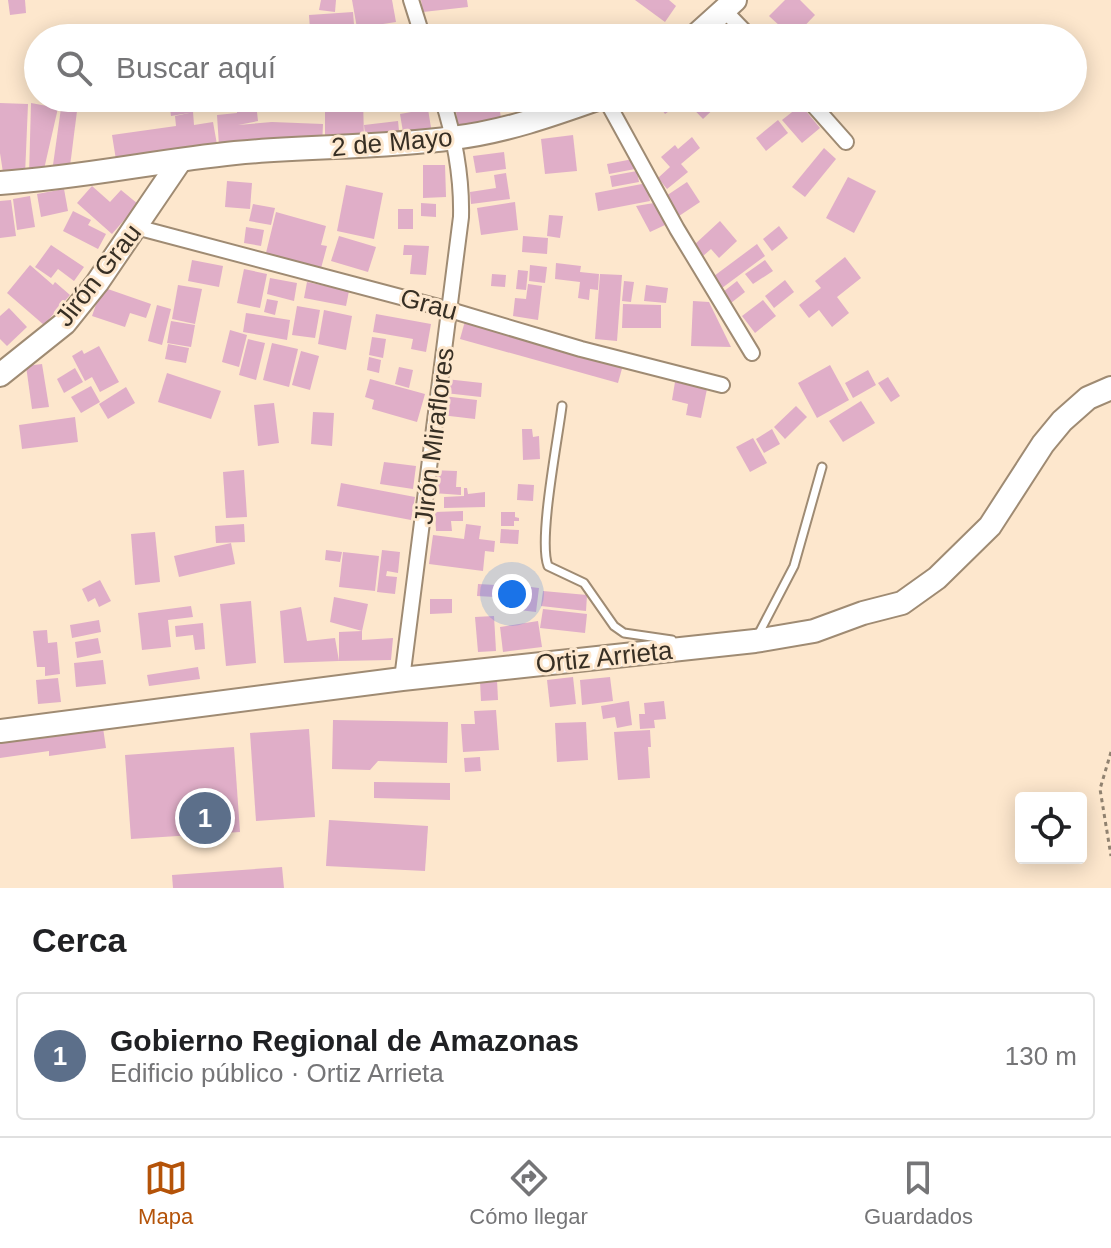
<!DOCTYPE html>
<html lang="es">
<meta charset="utf-8">
<style>
body{margin:0;font-family:Arial,sans-serif;background:#f6f6f6;color:#202124}
.controls{position:absolute;right:24px;bottom:24px;display:grid;overflow:hidden;border-radius:8px;box-shadow:0 4px 20px #0003}
.controls button{width:72px;height:72px;display:grid;place-items:center;padding:0;border:0;border-bottom:2px solid #e0e0e0;background:#fff;color:#202124;font:40px sans-serif}
.you{position:absolute;left:512px;top:594px;width:28px;height:28px;margin:-20px;border:6px solid #fff;border-radius:50%;background:#1a73e8;box-shadow:0 0 0 12px #1a73e833}
.badge{display:grid;place-items:center;width:52px;height:52px;border-radius:50%;background:#b45309;color:#fff;font-size:26px;font-weight:700}
.pin{position:absolute;translate:-50% -50%;border:4px solid #fff;box-shadow:0 2px 8px #0006}
.list{margin:0;padding:0;list-style:none}
h2{display:flex;justify-content:space-between;align-items:center;height:104px;margin:0;padding:0 32px;font-size:34px}
h2 small{font-size:26px;font-weight:400;color:#757577}
.list li{display:grid;grid-template-columns:52px 1fr auto;gap:24px;align-items:center;box-sizing:border-box;height:128px;margin:0 16px 16px;padding:0 16px;border:2px solid #e0e0e0;border-radius:8px}
.list b{display:block;font-size:30px;white-space:nowrap}
.list p{margin:0;font-size:26px;white-space:nowrap;color:#757577}
.list em{font-size:26px;font-style:normal;color:#757577}
.icon{flex:none;width:44px;height:44px;fill:none;stroke:currentColor;stroke-width:2;stroke-linecap:round;stroke-linejoin:round}
.map{position:relative;flex:none;width:1111px;height:888px;overflow:hidden}
.search{position:absolute;background:#fff;box-shadow:0 4px 20px #0003;left:24px;right:24px;top:24px;height:88px;display:flex;align-items:center;gap:20px;box-sizing:border-box;padding:0 28px;border-radius:44px;color:#757577;font-size:30px}
.sheet{height:248px;background:#fff}
nav{display:flex;justify-content:space-around;align-items:center;box-sizing:border-box;height:112px;border-top:2px solid #e0e0e0;background:#fff;font-size:22px;color:#757577}
nav a{display:grid;justify-items:center;gap:4px}
nav .on{color:#b45309}
.map>svg:first-child{display:block}
</style>
<div class="map">
<svg width="1111" height="888" viewBox="0 0 1111 888">
<rect width="100%" height="100%" fill="#fde7cd"/>
<!-- building -->
<g fill="#e0aec8">
<path d="M 8,0 L 25,0 L 26,13 L 10,15 Z"/>
<path d="M 321,0 L 336,0 L 335,12 L 319,10 Z"/>
<path d="M 352,0 L 392,0 L 396,22 L 357,28 Z"/>
<path d="M 421,0 L 467,0 L 468,7 L 423,12 Z"/>
<path d="M 635,0 L 669,0 L 676,6 L 665,22 Z"/>
<path d="M 785,0 L 800,0 L 815,15 L 793,38 L 769,16 Z"/>
<path d="M 353,12 L 354,25 L 310,29 L 309,15 Z"/>
<path d="M 448,27 L 450,38 L 427,38 L 425,31 Z"/>
<path d="M 176,31 L 176,38 L 143,38 L 142,33 Z"/>
<path d="M 188,98 L 192,98 L 194,125 L 213,122 L 218,150 L 117,166 L 112,135 L 176,126 L 175,116 L 189,113 L 171,116 L 169,101 Z"/>
<path d="M 325,98 L 363,98 L 364,140 L 325,140 Z"/>
<path d="M 454,98 L 475,98 L 476,103 L 498,99 L 501,118 L 458,125 Z"/>
<path d="M 654,98 L 673,98 L 678,105 L 665,114 Z"/>
<path d="M 683,98 L 725,98 L 703,119 Z"/>
<path d="M 0,103 L 28,104 L 25,175 L 4,179 L 0,153 Z"/>
<path d="M 31,103 L 58,108 L 42,178 L 29,176 Z"/>
<path d="M 256,103 L 258,121 L 238,125 L 272,122 L 323,124 L 322,146 L 219,146 L 217,115 L 237,113 L 237,104 Z"/>
<path d="M 801,105 L 820,128 L 802,143 L 782,120 Z"/>
<path d="M 61,108 L 77,111 L 69,174 L 52,172 Z"/>
<path d="M 428,109 L 432,134 L 404,138 L 400,114 Z"/>
<path d="M 778,120 L 788,133 L 766,151 L 756,138 Z"/>
<path d="M 398,121 L 400,140 L 366,143 L 364,125 Z"/>
<path d="M 573,135 L 577,171 L 545,174 L 541,139 Z"/>
<path d="M 692,137 L 700,148 L 681,164 L 688,172 L 667,189 L 658,178 L 670,167 L 661,157 L 675,145 L 678,149 Z"/>
<path d="M 824,148 L 836,159 L 805,197 L 792,187 Z"/>
<path d="M 504,152 L 506,169 L 476,173 L 473,156 Z"/>
<path d="M 633,159 L 635,169 L 609,174 L 607,164 Z"/>
<path d="M 423,165 L 445,165 L 446,197 L 423,198 Z"/>
<path d="M 637,171 L 639,182 L 612,187 L 610,176 Z"/>
<path d="M 506,173 L 510,199 L 471,204 L 470,192 L 496,188 L 494,175 Z"/>
<path d="M 848,177 L 876,191 L 854,233 L 826,218 Z"/>
<path d="M 227,181 L 252,183 L 250,209 L 225,207 Z"/>
<path d="M 687,182 L 700,202 L 679,216 L 666,196 Z"/>
<path d="M 647,183 L 650,201 L 598,211 L 595,193 Z"/>
<path d="M 346,185 L 383,193 L 374,239 L 337,231 Z"/>
<path d="M 92,186 L 110,202 L 121,190 L 138,204 L 112,234 L 77,203 Z"/>
<path d="M 64,189 L 68,211 L 41,217 L 37,194 Z"/>
<path d="M 30,196 L 35,227 L 17,230 L 13,199 Z"/>
<path d="M 11,200 L 16,236 L 0,238 L 0,201 Z"/>
<path d="M 515,202 L 518,230 L 481,235 L 477,208 Z"/>
<path d="M 421,203 L 436,204 L 436,217 L 421,216 Z"/>
<path d="M 654,203 L 665,225 L 650,232 L 636,206 Z"/>
<path d="M 253,204 L 275,208 L 271,225 L 249,221 Z"/>
<rect x="398" y="209" width="15" height="20"/>
<path d="M 73,211 L 91,220 L 88,225 L 106,234 L 98,249 L 63,231 Z"/>
<path d="M 276,212 L 326,226 L 321,245 L 327,246 L 320,272 L 265,257 Z"/>
<path d="M 549,215 L 563,216 L 560,238 L 547,236 Z"/>
<path d="M 720,221 L 737,241 L 719,258 L 711,249 L 703,256 L 694,245 Z"/>
<path d="M 779,226 L 788,238 L 772,251 L 763,239 Z"/>
<path d="M 246,227 L 264,230 L 261,246 L 244,243 Z"/>
<path d="M 339,236 L 376,247 L 368,272 L 331,261 Z"/>
<path d="M 523,236 L 548,238 L 547,254 L 522,252 Z"/>
<path d="M 757,244 L 765,256 L 722,288 L 714,276 Z"/>
<path d="M 51,245 L 84,267 L 74,281 L 58,269 L 51,278 L 35,267 Z"/>
<path d="M 404,245 L 429,246 L 426,275 L 410,274 L 412,255 L 403,255 Z"/>
<path d="M 845,257 L 861,278 L 837,297 L 849,313 L 832,327 L 819,310 L 809,318 L 799,305 L 821,288 L 815,281 Z"/>
<path d="M 192,260 L 223,266 L 219,287 L 188,281 Z"/>
<path d="M 765,260 L 773,271 L 753,284 L 745,274 Z"/>
<path d="M 556,263 L 581,266 L 580,272 L 599,274 L 598,290 L 590,289 L 589,300 L 578,298 L 580,282 L 555,279 Z"/>
<path d="M 30,265 L 53,285 L 55,282 L 70,295 L 44,325 L 7,293 Z"/>
<path d="M 530,265 L 547,267 L 545,283 L 529,281 Z"/>
<path d="M 244,269 L 267,274 L 260,308 L 237,303 Z"/>
<path d="M 518,270 L 528,271 L 526,290 L 516,289 Z"/>
<path d="M 492,274 L 506,275 L 505,287 L 491,286 Z"/>
<path d="M 600,274 L 622,275 L 617,341 L 595,339 Z"/>
<path d="M 270,278 L 297,283 L 294,301 L 267,294 Z"/>
<path d="M 785,280 L 794,292 L 774,308 L 765,296 Z"/>
<path d="M 624,281 L 634,282 L 631,302 L 622,301 Z"/>
<path d="M 737,281 L 745,292 L 731,303 L 723,292 Z"/>
<path d="M 307,282 L 349,291 L 346,306 L 304,298 Z"/>
<path d="M 528,284 L 542,286 L 538,320 L 513,316 L 515,298 L 526,299 Z"/>
<path d="M 178,285 L 202,289 L 195,324 L 172,319 Z"/>
<path d="M 646,285 L 668,288 L 666,303 L 644,301 Z"/>
<path d="M 102,287 L 151,304 L 146,318 L 130,313 L 125,327 L 92,316 Z"/>
<path d="M 267,299 L 278,301 L 275,315 L 264,312 Z"/>
<path d="M 763,300 L 776,316 L 755,333 L 742,316 Z"/>
<path d="M 693,301 L 709,302 L 731,347 L 691,346 Z"/>
<path d="M 623,304 L 661,305 L 661,328 L 622,328 Z"/>
<path d="M 157,305 L 171,309 L 162,345 L 148,341 Z"/>
<path d="M 297,306 L 320,310 L 315,338 L 292,335 Z"/>
<path d="M 9,308 L 27,327 L 7,346 L 0,339 L 0,316 Z"/>
<path d="M 324,310 L 352,316 L 346,350 L 318,344 Z"/>
<path d="M 246,313 L 290,320 L 287,340 L 243,332 Z"/>
<path d="M 376,314 L 431,324 L 426,352 L 411,349 L 413,339 L 373,332 Z"/>
<path d="M 171,321 L 195,325 L 191,347 L 167,343 Z"/>
<path d="M 465,321 L 623,365 L 618,383 L 460,339 Z"/>
<path d="M 230,330 L 247,335 L 239,367 L 222,362 Z"/>
<path d="M 372,337 L 386,339 L 383,358 L 369,355 Z"/>
<path d="M 248,339 L 265,343 L 256,380 L 239,375 Z"/>
<path d="M 272,343 L 298,349 L 289,387 L 263,380 Z"/>
<path d="M 168,344 L 189,348 L 186,363 L 165,359 Z"/>
<path d="M 99,346 L 119,382 L 100,392 L 92,377 L 85,381 L 72,356 L 82,350 L 84,354 Z"/>
<path d="M 301,351 L 319,356 L 310,390 L 292,385 Z"/>
<path d="M 369,357 L 381,360 L 379,373 L 367,370 Z"/>
<path d="M 42,364 L 49,407 L 32,409 L 26,366 Z"/>
<path d="M 830,365 L 849,400 L 817,418 L 798,383 Z"/>
<path d="M 399,367 L 413,370 L 409,388 L 395,384 Z"/>
<path d="M 75,368 L 83,382 L 64,393 L 57,379 Z"/>
<path d="M 868,370 L 876,385 L 853,398 L 845,383 Z"/>
<path d="M 167,373 L 221,391 L 211,419 L 158,402 Z"/>
<path d="M 888,377 L 900,396 L 891,402 L 878,383 Z"/>
<path d="M 370,379 L 425,394 L 417,422 L 372,409 L 374,400 L 365,397 Z"/>
<path d="M 446,379 L 482,383 L 481,397 L 445,393 Z"/>
<path d="M 675,382 L 707,389 L 701,418 L 686,415 L 688,404 L 672,400 Z"/>
<path d="M 91,386 L 100,402 L 81,413 L 71,397 Z"/>
<path d="M 126,387 L 135,403 L 108,419 L 99,404 Z"/>
<path d="M 443,396 L 477,400 L 475,419 L 441,415 Z"/>
<path d="M 861,401 L 875,423 L 843,442 L 829,421 Z"/>
<path d="M 274,403 L 279,443 L 258,446 L 254,405 Z"/>
<path d="M 796,406 L 807,417 L 785,439 L 774,427 Z"/>
<path d="M 313,412 L 334,413 L 332,446 L 311,444 Z"/>
<path d="M 75,417 L 78,442 L 22,449 L 19,425 Z"/>
<path d="M 522,429 L 532,429 L 533,437 L 539,436 L 540,459 L 523,460 Z"/>
<path d="M 772,429 L 780,444 L 764,453 L 756,439 Z"/>
<path d="M 753,438 L 767,463 L 750,472 L 736,447 Z"/>
<path d="M 384,462 L 416,466 L 413,489 L 380,484 Z"/>
<path d="M 244,470 L 247,517 L 226,518 L 223,472 Z"/>
<path d="M 430,470 L 457,471 L 456,487 L 461,487 L 461,495 L 433,493 L 433,503 L 428,502 Z"/>
<path d="M 341,483 L 415,497 L 411,520 L 337,506 Z"/>
<path d="M 518,484 L 534,485 L 533,501 L 517,500 Z"/>
<path d="M 464,488 L 467,488 L 468,494 L 485,492 L 485,507 L 444,508 L 444,497 L 464,496 Z"/>
<path d="M 463,511 L 463,521 L 451,521 L 452,531 L 436,531 L 435,512 Z"/>
<path d="M 501,512 L 515,512 L 515,517 L 519,518 L 519,521 L 514,521 L 514,526 L 501,526 Z"/>
<path d="M 244,524 L 245,542 L 216,543 L 215,526 Z"/>
<path d="M 466,524 L 481,526 L 479,539 L 495,541 L 494,552 L 485,551 L 483,571 L 429,564 L 433,535 L 464,539 Z"/>
<path d="M 501,529 L 519,530 L 518,544 L 500,543 Z"/>
<path d="M 155,532 L 160,582 L 135,585 L 131,534 Z"/>
<path d="M 231,543 L 235,564 L 179,577 L 174,556 Z"/>
<path d="M 326,550 L 342,552 L 340,562 L 325,560 Z"/>
<path d="M 382,550 L 400,552 L 398,573 L 387,571 L 386,576 L 397,577 L 395,594 L 377,592 Z"/>
<path d="M 343,552 L 379,556 L 375,591 L 339,587 Z"/>
<path d="M 100,580 L 111,601 L 99,607 L 95,598 L 88,602 L 82,589 Z"/>
<path d="M 478,584 L 496,585 L 495,597 L 477,596 Z"/>
<path d="M 505,584 L 539,588 L 536,612 L 502,608 Z"/>
<path d="M 543,591 L 587,595 L 586,611 L 541,606 Z"/>
<path d="M 334,597 L 368,604 L 362,631 L 330,622 Z"/>
<path d="M 430,599 L 452,599 L 452,613 L 430,614 Z"/>
<path d="M 251,601 L 256,663 L 226,666 L 220,604 Z"/>
<path d="M 191,606 L 193,617 L 168,620 L 171,647 L 142,650 L 138,613 Z"/>
<path d="M 301,607 L 307,641 L 335,638 L 339,661 L 284,663 L 280,611 Z"/>
<path d="M 543,609 L 587,614 L 585,633 L 540,628 Z"/>
<path d="M 494,616 L 496,651 L 478,652 L 475,617 Z"/>
<path d="M 99,620 L 101,632 L 72,638 L 70,625 Z"/>
<path d="M 538,621 L 542,647 L 503,652 L 500,627 Z"/>
<path d="M 203,623 L 205,649 L 195,650 L 193,635 L 176,637 L 175,626 Z"/>
<path d="M 47,630 L 48,643 L 57,642 L 60,674 L 45,676 L 45,667 L 37,667 L 33,631 Z"/>
<path d="M 362,631 L 362,640 L 393,638 L 391,660 L 339,661 L 339,632 Z"/>
<path d="M 98,638 L 101,653 L 77,658 L 75,642 Z"/>
<path d="M 103,660 L 106,684 L 76,687 L 74,663 Z"/>
<path d="M 198,667 L 200,679 L 149,686 L 147,675 Z"/>
<path d="M 573,677 L 576,704 L 550,707 L 547,680 Z"/>
<path d="M 610,677 L 613,701 L 582,705 L 580,680 Z"/>
<path d="M 58,678 L 61,702 L 38,704 L 36,680 Z"/>
<path d="M 497,680 L 498,700 L 481,701 L 480,681 Z"/>
<path d="M 629,701 L 632,725 L 617,728 L 615,717 L 603,719 L 601,706 Z"/>
<path d="M 664,701 L 666,719 L 654,720 L 655,728 L 640,729 L 639,714 L 645,714 L 644,703 Z"/>
<path d="M 496,710 L 499,750 L 463,752 L 461,724 L 475,724 L 474,711 Z"/>
<path d="M 333,720 L 448,722 L 447,763 L 378,761 L 370,770 L 332,769 Z"/>
<path d="M 102,721 L 106,748 L 49,756 L 49,751 L 0,758 L 0,743 L 48,736 L 48,729 Z"/>
<path d="M 586,722 L 588,760 L 557,762 L 555,723 Z"/>
<path d="M 309,729 L 315,817 L 256,821 L 250,733 Z"/>
<path d="M 650,730 L 651,747 L 648,747 L 650,778 L 618,780 L 614,732 Z"/>
<path d="M 234,747 L 240,832 L 131,839 L 125,755 Z"/>
<path d="M 480,757 L 481,771 L 465,772 L 464,758 Z"/>
<path d="M 374,782 L 450,783 L 450,800 L 374,798 Z"/>
<path d="M 329,820 L 428,826 L 425,871 L 326,866 Z"/>
<path d="M 282,867 L 284,888 L 173,888 L 172,875 Z"/>
</g>
<g fill="none" stroke-linecap="round" stroke-linejoin="round">
<defs>
<g id="lane">
<path d="M 562,406 C 558,439 538,540 548,566 L 584,583 L 614,626 L 624,633 L 672,640"/>
<path d="M 758,635 L 794,566 L 822,467"/>
</g>
<g id="street">
<path d="M 411,0 L 423,38"/>
<path d="M 725,11 L 751,38"/>
<path d="M 605,98 L 677,229 L 752,353"/>
<path d="M 807,98 L 846,142"/>
<path d="M 136,227 L 450,310 L 581,349 L 722,385"/>
<path d="M 402,679 L 461,217 C 462,175 455,138 442,98"/>
</g>
<g id="secondary">
<path d="M 693,38 L 735,0"/>
<path d="M 0,183 C 79,178 156,161 235,153 C 308,146 381,148 453,138 C 504,132 552,115 600,98"/>
<path d="M 0,375 L 65,323 L 97,283 L 180,161"/>
<path d="M 0,731 L 402,679 L 755,641 L 814,631 L 863,613 L 902,603 L 937,578 L 990,526 L 1043,444 L 1062,421 L 1088,398 L 1111,388"/>
</g>
</defs>
<!-- lane casing -->
<use href="#lane" stroke="#9f8b73" stroke-width="11"/>
<!-- street casing -->
<use href="#street" stroke="#9f8b73" stroke-width="18"/>
<!-- secondary casing -->
<use href="#secondary" stroke="#9f8b73" stroke-width="26"/>
<!-- path -->
<path stroke="#908270" stroke-width="3" stroke-dasharray="4 4" stroke-linecap="butt" d="M 1111,752 L 1100,789 L 1111,856"/>
<!-- lane -->
<use href="#lane" stroke="#fff" stroke-width="7"/>
<!-- street -->
<use href="#street" stroke="#fff" stroke-width="14"/>
<!-- secondary -->
<use href="#secondary" stroke="#fff" stroke-width="22"/>
</g>
<g text-anchor="middle" dominant-baseline="central" stroke-width="6" stroke-linejoin="round" paint-order="stroke">
<!-- street labels -->
<g font-size="26" fill="#372f24" stroke="#fde7cd">
<text transform="translate(392 142) rotate(-5)">2 de Mayo</text>
<text transform="translate(98 275) rotate(-52)">Jirón Grau</text>
<text transform="translate(429 304) rotate(15)">Grau</text>
<text transform="translate(434 436) rotate(-83)">Jirón Miraflores</text>
<text transform="translate(604 657) rotate(-6)">Ortiz Arrieta</text>
</g>
</g>
</svg>
<div class="controls">
<button><svg class="icon" aria-label="locate" viewBox="0 0 24 24"><circle cx="12" cy="12" r="6"/><path d="M12 2v4M12 18v4M2 12h4M18 12h4"/></svg></button>
</div>
<div class="you"></div>
<div class="pin badge" style="left:205px;top:818px;background:#5c6f8a">1</div>
<div class="search"><svg class="icon" aria-label="search" viewBox="0 0 24 24"><circle cx="10" cy="10" r="6"/><path d="M15 15l6 6"/></svg>Buscar aquí</div>
</div>
<section class="sheet">
<h2>Cerca<small></small></h2>
<ul class="list">
<li><span class="badge" style="background:#5c6f8a">1</span><div><b>Gobierno Regional de Amazonas</b><p>Edificio público · Ortiz Arrieta</p></div><em>130 m</em></li>
</ul>
</section>
<nav>
<a class="on"><svg class="icon" aria-label="map" viewBox="0 0 24 24"><path d="M3 6l6-2 6 2 6-2v14l-6 2-6-2-6 2zM9 4v14M15 6v14"/></svg>Mapa</a>
<a><svg class="icon" aria-label="directions" viewBox="0 0 24 24"><path d="M12 3l9 9-9 9-9-9zM9 14v-3h6M13 9l2 2-2 2"/></svg>Cómo llegar</a>
<a><svg class="icon" aria-label="saved" viewBox="0 0 24 24"><path d="M7 4h10v16l-5-4-5 4z"/></svg>Guardados</a>
</nav>
